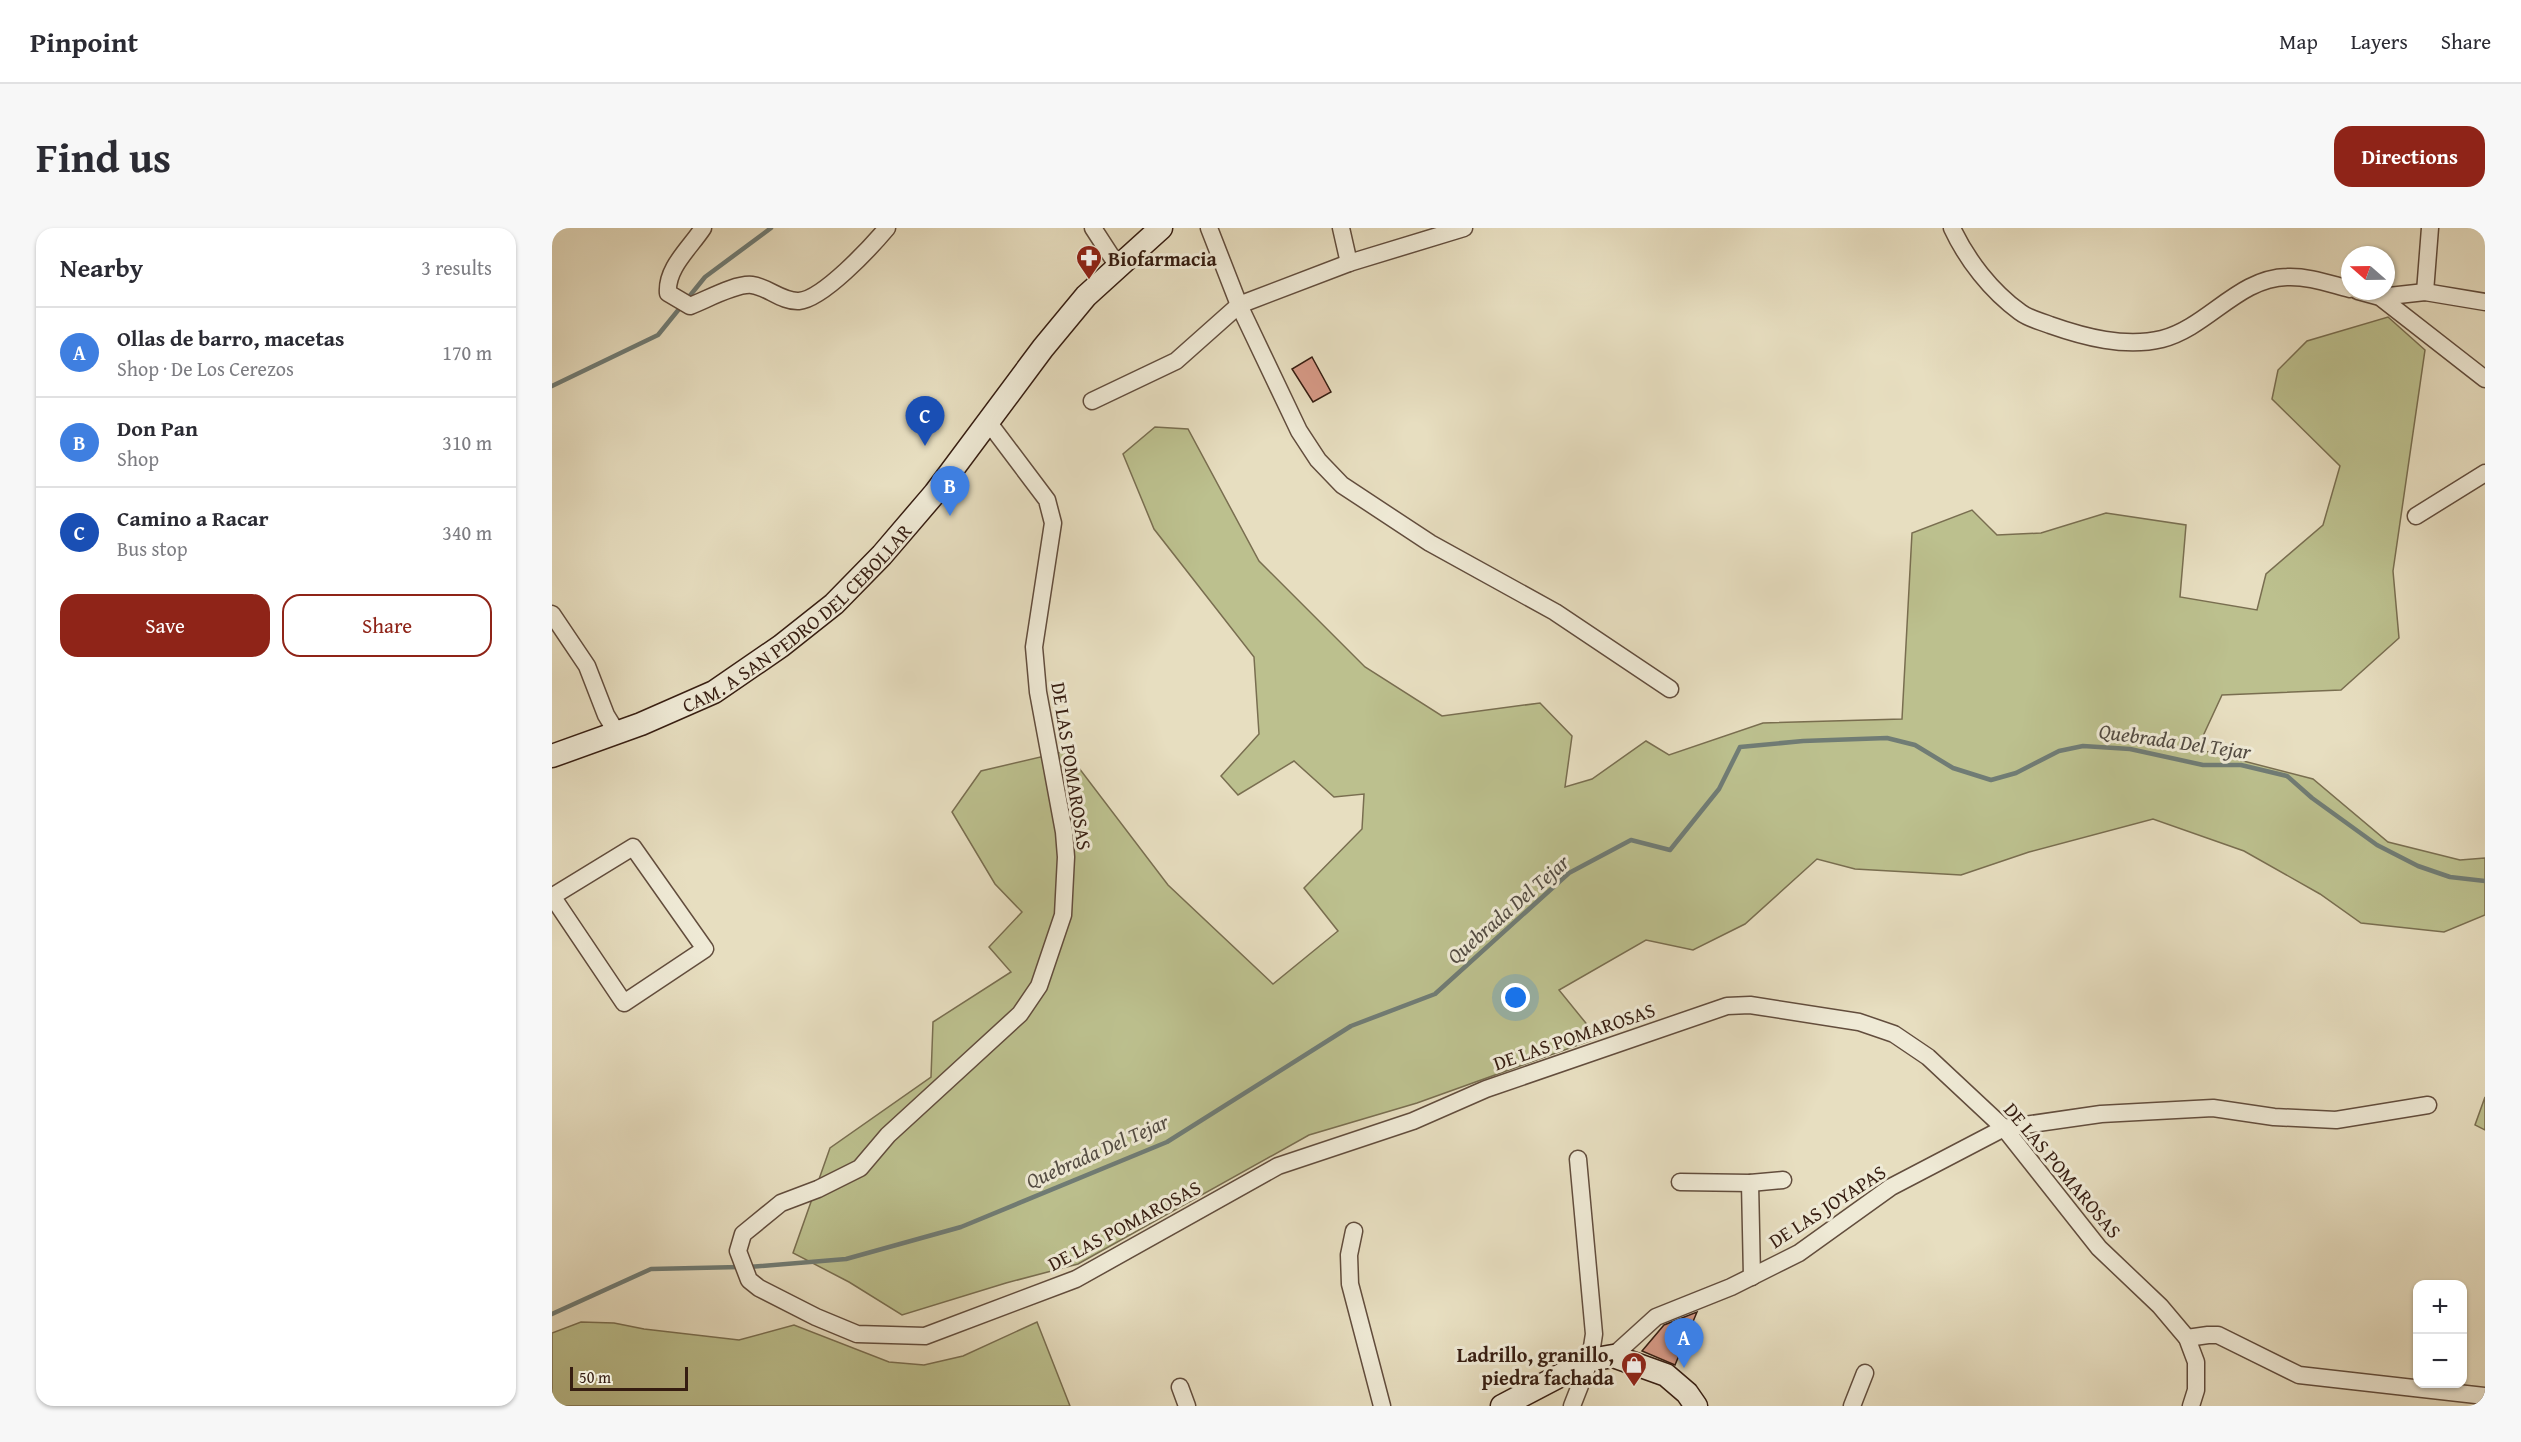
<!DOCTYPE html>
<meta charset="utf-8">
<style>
body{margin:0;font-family:"Gentium Book Plus",serif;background:#f7f7f7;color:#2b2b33}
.controls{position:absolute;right:18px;bottom:18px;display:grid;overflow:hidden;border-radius:12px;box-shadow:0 2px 4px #0004}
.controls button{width:54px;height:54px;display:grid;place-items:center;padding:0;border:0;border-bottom:2px solid #e1e1e2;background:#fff;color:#2b2b33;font:30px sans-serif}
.compass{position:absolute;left:1789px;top:18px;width:54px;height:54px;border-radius:50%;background:#fff;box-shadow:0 2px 4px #0004;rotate:290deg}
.scale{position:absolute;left:18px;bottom:15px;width:118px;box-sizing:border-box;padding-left:6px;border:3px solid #361d11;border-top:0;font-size:16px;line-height:21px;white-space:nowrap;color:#361d11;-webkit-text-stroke:4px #efead6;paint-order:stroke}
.you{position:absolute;left:964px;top:770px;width:21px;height:21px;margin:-15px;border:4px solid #fff;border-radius:50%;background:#1a73e8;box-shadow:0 0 0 9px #1a73e833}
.badge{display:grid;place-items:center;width:39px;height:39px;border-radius:50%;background:#8f2418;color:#fff;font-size:20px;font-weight:700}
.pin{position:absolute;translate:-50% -50px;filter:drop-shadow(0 2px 3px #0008)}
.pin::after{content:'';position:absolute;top:32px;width:21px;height:18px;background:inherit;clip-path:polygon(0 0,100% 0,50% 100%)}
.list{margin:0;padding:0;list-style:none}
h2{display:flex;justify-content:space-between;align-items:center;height:78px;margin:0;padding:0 24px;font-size:26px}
h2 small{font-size:20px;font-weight:400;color:#7c7c81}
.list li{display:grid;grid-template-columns:39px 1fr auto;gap:18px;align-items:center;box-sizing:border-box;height:90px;padding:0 24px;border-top:2px solid #e1e1e2}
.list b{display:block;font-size:22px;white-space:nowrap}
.list p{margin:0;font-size:20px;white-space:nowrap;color:#7c7c81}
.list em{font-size:20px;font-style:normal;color:#7c7c81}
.actions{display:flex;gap:12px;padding:18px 24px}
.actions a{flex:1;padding:14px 0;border:2px solid #8f2418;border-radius:18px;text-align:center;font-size:21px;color:#8f2418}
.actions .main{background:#8f2418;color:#fff}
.map{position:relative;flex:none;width:1933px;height:1178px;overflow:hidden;border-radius:18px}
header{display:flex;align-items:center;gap:36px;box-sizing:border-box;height:84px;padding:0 30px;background:#fff;border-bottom:2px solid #e1e1e2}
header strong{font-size:28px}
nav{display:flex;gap:33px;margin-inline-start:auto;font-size:21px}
.intro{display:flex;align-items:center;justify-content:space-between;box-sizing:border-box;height:144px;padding:0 36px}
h1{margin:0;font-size:42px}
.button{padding:15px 27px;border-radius:18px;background:#8f2418;color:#fff;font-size:21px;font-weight:700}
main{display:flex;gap:36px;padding:0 36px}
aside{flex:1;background:#fff;border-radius:18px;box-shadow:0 2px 4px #0004}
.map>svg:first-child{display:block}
</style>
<header>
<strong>Pinpoint</strong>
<nav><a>Map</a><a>Layers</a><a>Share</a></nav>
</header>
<div class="intro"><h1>Find us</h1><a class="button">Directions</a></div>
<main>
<aside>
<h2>Nearby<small>3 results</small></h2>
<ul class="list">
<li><span class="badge" style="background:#3f7fe0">A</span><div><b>Ollas de barro, macetas</b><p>Shop · De Los Cerezos</p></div><em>170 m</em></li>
<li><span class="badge" style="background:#3f7fe0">B</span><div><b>Don Pan</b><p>Shop</p></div><em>310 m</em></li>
<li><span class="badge" style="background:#1a4fb4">C</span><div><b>Camino a Racar</b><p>Bus stop</p></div><em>340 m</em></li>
</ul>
<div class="actions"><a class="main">Save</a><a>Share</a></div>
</aside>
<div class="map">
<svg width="1933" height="1178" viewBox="0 0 1933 1178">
<rect width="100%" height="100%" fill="#e7dec0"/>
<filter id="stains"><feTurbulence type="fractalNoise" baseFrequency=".00333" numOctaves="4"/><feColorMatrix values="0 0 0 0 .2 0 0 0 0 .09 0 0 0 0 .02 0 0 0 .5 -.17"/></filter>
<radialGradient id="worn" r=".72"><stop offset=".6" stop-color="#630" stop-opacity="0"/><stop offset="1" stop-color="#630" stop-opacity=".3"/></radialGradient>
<!-- green -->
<g fill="#bcc08e" stroke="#796e50" stroke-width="1.5">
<path d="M 1836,89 L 1873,122 L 1841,343 L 1847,410 L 1789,462 L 1670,467 L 1645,521 L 1761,551 L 1836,614 L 1908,632 L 1933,630 L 1933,687 L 1892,704 L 1809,695 L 1768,666 L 1692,623 L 1601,591 L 1477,624 L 1409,647 L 1303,641 L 1265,631 L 1193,696 L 1141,722 L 1094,712 L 1007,762 L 1046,810 L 865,875 L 757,907 L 526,1036 L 454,1055 L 350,1087 L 297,1054 L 241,1025 L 278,920 L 379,849 L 381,794 L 459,744 L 437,719 L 470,684 L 443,656 L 400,584 L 429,543 L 514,523 L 616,657 L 721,756 L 786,703 L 752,660 L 810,601 L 812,566 L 782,569 L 742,533 L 686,567 L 669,548 L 707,506 L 702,429 L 602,301 L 571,226 L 603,199 L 636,201 L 707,333 L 813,439 L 890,488 L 988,475 L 1020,508 L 1013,559 L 1040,551 L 1094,513 L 1117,527 L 1211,495 L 1350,491 L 1360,305 L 1420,282 L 1445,307 L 1489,305 L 1554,285 L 1634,297 L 1628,369 L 1705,382 L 1714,346 L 1771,297 L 1788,238 L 1720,171 L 1726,142 L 1755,113 Z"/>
<path d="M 1933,869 L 1933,902 L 1923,897 Z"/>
<path d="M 29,1094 L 62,1095 L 92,1101 L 187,1112 L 242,1097 L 337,1134 L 372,1137 L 411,1128 L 485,1094 L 518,1178 L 0,1178 L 0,1105 Z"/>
</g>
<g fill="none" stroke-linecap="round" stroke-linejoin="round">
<!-- stream -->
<g stroke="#707c75" stroke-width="4.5">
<path d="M 0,158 L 106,107 L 153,49 L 219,0"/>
<path d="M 197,1039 L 294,1031 L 409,999 L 615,914 L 799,798 L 883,766 L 1017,645 L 1079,612 L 1118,622 L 1167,561 L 1188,519 L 1251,513 L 1335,510 L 1363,517 L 1401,540 L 1439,552 L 1464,545 L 1507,523 L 1531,518 L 1578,521 L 1651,537 L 1689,537 L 1735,548 L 1760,570 L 1825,617 L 1866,638 L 1898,649 L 1933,653"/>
<path d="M 0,1086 L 99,1041 L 188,1039"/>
</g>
</g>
<!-- building -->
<g fill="#d69986" stroke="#361d11" stroke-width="1.5">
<path d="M 760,129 L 779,164 L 761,174 L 740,141 Z"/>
<path d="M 1145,1084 L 1123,1137 L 1090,1123 L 1112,1097 Z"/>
</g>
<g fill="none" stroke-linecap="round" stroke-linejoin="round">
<defs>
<g id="street">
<path d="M 151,0 C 138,20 114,40 116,65 L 138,78 C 154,72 184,55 200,57 C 216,59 230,74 247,73 C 271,71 319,19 335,0"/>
<path d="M 541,0 L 567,40"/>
<path d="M 657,0 L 687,77 L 747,203 L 766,232 L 790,257 L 878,315 L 1003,384 L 1118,461"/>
<path d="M 789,0 L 797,35"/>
<path d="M 1400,0 C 1415,32 1439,63 1468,84 C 1477,91 1488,93 1498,97 C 1532,109 1573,120 1610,111 C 1656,99 1686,50 1735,49 C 1756,48 1778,56 1798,61"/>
<path d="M 1806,63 L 1828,69 L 1933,151"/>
<path d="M 1873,64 L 1878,0"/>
<path d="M 1828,69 L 1873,64 L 1933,74"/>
<path d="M 540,173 L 624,133 L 687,77 L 797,35 L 912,0"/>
<path d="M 437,195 L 495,272 L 501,295 L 482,419 L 486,464 L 512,604 L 514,629 L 511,687 L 487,758 L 468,786 L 336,907 L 308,940 L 266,961 L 229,975 L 191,1006 L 186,1023 L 197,1052 L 207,1060 L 264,1089 L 305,1106 L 373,1108 L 524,1051 L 726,938 L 861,893 L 934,861 L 1175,778 L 1198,777 L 1307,794 L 1342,806 L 1376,829 L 1452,900 L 1547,1020 L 1608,1078 L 1635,1110 L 1644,1134 L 1644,1162 L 1639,1178"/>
<path d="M 1864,288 L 1933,245"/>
<path d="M 0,386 L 35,438 L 54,487 L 65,505"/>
<path d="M 0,668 L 72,775 L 153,721 L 81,619 L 1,668"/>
<path d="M 1128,954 L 1198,955 L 1231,952"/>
<path d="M 1198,955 L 1200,1049"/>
<path d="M 802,1003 L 797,1027 L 798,1056 L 830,1178"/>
<path d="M 1635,1110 L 1656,1107 L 1666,1107 L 1747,1147 L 1933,1168"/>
<path d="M 1061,1128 L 1104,1089 L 1179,1059 L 1247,1025 L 1339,959 L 1452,900 L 1549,886 L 1661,880 L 1722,889 L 1784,892 L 1876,877"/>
<path d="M 628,1159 L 635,1178"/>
<path d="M 1020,1178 L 1038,1132 L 1042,1106 L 1026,931"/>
<path d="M 1300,1178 L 1313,1145"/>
</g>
<g id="secondary">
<path id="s1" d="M 0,528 L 89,496 L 162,464 L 229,418 L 282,376 L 330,327 L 383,265 L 491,120 L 534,68 L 609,0"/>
<path d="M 950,1178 L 1038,1132 L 1061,1128 L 1114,1147 L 1135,1165 L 1144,1178"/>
</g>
</defs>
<!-- street casing -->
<use href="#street" stroke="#624d3d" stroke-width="19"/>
<!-- secondary casing -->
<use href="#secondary" stroke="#361d11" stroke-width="25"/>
<!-- street -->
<use href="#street" stroke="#efead6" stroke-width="16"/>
<!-- secondary -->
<use href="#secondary" stroke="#efead6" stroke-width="22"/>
</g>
<!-- icons -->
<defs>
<symbol id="pharmacy-pin" viewBox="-11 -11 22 30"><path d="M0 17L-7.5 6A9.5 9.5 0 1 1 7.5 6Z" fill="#8f2418" stroke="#efead6"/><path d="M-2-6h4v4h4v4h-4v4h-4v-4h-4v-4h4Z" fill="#fff"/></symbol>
<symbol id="shop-pin" viewBox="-11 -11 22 30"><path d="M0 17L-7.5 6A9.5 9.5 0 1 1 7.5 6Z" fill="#8f2418" stroke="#efead6"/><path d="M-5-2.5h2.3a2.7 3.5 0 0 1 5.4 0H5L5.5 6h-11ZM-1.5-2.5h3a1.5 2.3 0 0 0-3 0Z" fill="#fff"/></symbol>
</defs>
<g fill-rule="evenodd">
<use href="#pharmacy-pin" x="522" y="15" width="30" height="40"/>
<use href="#shop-pin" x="1067" y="1122" width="30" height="40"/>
</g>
<g text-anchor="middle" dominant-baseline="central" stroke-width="6" stroke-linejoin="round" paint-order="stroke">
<!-- poi labels -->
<g font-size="20" font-weight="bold" fill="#361d11" stroke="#efead6" text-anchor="start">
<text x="556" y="30">Biofarmacia</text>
<text x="1062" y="1126" text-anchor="end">Ladrillo, granillo,<tspan x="1062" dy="23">piedra fachada</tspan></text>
</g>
<!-- street labels -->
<g font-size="20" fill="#361d11" stroke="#efead6">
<text stroke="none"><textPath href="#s1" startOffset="285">CAM. A SAN PEDRO DEL CEBOLLAR</textPath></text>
<text transform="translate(520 538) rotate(81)">DE LAS POMAROSAS</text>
<text transform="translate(1022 808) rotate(-19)">DE LAS POMAROSAS</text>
<text transform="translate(1511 942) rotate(50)">DE LAS POMAROSAS</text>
<text transform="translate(1275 978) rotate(-33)">DE LAS JOYAPAS</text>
<text transform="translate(572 997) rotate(-28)">DE LAS POMAROSAS</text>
</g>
<!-- water labels -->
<g font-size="21" font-style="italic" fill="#534c43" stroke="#efead6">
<text transform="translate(1623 513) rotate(8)">Quebrada Del Tejar</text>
<text transform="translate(956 681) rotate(-41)">Quebrada Del Tejar</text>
<text transform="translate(545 923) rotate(-24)">Quebrada Del Tejar</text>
</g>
</g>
<rect width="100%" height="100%" filter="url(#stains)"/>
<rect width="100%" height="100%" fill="url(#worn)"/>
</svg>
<div class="controls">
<button>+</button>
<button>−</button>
</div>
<svg class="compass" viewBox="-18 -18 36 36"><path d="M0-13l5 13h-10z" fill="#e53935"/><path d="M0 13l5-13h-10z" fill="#7c7c81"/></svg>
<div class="scale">50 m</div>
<div class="you"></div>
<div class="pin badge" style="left:1132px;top:1140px;background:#3f7fe0">A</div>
<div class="pin badge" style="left:398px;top:288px;background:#3f7fe0">B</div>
<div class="pin badge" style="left:373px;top:218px;background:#1a4fb4">C</div>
</div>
</main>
